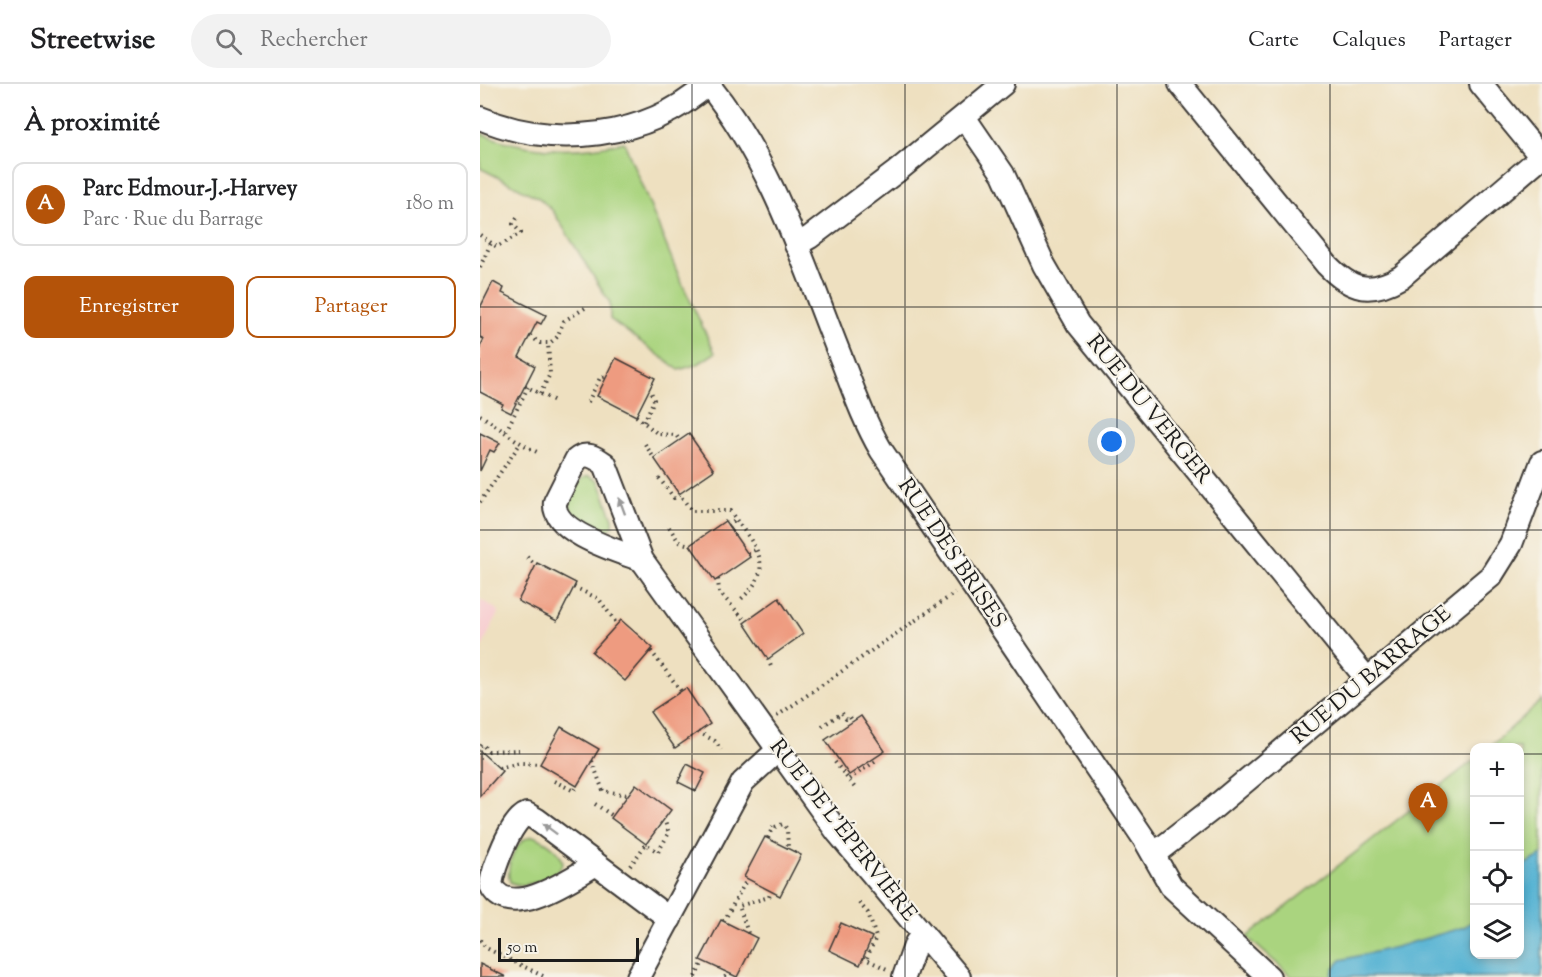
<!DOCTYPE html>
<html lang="fr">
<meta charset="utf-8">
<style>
body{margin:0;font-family:"Sorts Mill Goudy",serif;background:#f2f2f2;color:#202124}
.controls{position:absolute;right:18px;bottom:18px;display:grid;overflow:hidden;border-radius:12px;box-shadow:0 3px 9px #0003}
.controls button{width:54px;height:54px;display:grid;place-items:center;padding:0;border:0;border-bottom:2px solid #e0e0e0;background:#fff;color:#202124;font:30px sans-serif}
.scale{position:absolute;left:18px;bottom:15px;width:141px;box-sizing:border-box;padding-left:6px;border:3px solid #1c1c1c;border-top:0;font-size:16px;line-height:21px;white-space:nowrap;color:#1c1c1c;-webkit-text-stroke:4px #f7f3e8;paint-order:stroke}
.you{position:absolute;left:632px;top:358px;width:21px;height:21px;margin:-15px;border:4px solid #fff;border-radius:50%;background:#1a73e8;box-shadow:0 0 0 9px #1a73e833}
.badge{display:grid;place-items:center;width:39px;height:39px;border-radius:50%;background:#b45309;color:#fff;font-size:20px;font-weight:700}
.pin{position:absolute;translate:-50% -50px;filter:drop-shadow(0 2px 3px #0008)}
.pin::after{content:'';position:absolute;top:32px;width:21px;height:18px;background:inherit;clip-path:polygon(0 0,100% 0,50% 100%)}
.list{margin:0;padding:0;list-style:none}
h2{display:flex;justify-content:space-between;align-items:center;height:78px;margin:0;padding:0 24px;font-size:26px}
h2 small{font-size:20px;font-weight:400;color:#757577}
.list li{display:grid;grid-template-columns:39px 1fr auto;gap:18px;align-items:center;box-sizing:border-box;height:84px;margin:0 12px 12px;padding:0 12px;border:2px solid #e0e0e0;border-radius:12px}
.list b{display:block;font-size:22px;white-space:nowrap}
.list p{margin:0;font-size:20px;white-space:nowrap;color:#757577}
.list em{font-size:20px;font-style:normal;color:#757577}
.actions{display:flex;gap:12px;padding:18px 24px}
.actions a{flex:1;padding:14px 0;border:2px solid #b45309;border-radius:12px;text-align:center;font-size:21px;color:#b45309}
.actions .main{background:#b45309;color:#fff}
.icon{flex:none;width:33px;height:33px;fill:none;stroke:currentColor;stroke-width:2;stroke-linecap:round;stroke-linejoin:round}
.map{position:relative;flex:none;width:1062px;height:893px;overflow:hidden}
header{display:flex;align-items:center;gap:36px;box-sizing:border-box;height:84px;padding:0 30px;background:#fff;border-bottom:2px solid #e0e0e0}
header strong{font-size:28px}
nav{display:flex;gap:33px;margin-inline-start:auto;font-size:21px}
.search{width:420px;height:54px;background:#f2f2f2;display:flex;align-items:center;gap:15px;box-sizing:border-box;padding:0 21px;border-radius:33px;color:#757577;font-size:22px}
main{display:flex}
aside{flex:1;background:#fff}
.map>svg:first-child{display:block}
</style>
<header>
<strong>Streetwise</strong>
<div class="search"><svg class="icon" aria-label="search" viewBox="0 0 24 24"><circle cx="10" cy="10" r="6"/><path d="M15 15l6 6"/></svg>Rechercher</div>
<nav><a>Carte</a><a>Calques</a><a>Partager</a></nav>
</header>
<main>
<aside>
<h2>À proximité<small></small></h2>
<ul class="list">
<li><span class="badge">A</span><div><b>Parc Edmour-J.-Harvey</b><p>Parc · Rue du Barrage</p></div><em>180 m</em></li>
</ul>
<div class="actions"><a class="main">Enregistrer</a><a>Partager</a></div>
</aside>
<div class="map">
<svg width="1062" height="893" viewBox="0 0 1062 893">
<rect width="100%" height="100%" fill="#f7f3e8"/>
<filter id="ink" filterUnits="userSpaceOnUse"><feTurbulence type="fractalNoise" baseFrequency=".0167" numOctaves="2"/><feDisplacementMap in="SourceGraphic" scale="12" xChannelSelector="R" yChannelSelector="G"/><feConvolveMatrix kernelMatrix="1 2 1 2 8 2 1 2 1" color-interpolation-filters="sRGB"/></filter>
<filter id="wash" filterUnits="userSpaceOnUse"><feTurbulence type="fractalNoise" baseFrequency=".008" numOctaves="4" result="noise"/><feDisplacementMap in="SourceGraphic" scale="24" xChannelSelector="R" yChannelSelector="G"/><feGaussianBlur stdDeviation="1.35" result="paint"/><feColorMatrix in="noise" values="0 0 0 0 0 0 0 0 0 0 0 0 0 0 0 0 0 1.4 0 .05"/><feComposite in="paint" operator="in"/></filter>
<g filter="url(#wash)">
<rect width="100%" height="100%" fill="#eee0c0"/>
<!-- built -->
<path fill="#f7cfd1" d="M 0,515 L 19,527 L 0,568 Z"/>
<!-- green -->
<g fill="#aad47f" stroke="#63784e" stroke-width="1.5">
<path d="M 0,49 C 47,68 96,70 144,58 L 200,195 L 235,269 L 218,280 L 199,286 L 130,235 L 130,219 L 73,127 L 59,114 L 0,84 Z"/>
<path d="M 109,392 L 119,397 L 133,435 L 133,442 L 128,446 L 119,445 L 90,428 C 89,416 95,394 109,392 Z"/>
<path d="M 1062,616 L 1062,893 L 812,893 L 767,853 L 994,676 L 994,870 L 1040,870 L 1040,664 L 1010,663 Z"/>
<path d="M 53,752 C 65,756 82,767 83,780 C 75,794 44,806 30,798 C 25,783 35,755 53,752 Z"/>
</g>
<!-- water -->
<path fill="#55b2d3" stroke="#386778" stroke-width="1.5" d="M 1062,771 L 1062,893 L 851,893 L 854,884 L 861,876 L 916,863 L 984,843 L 994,836 L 994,870 L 1040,870 L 1040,783 Z"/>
<g id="blocks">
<!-- building -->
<g fill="#ee9b80">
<path d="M 13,198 L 24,204 L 22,209 L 66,231 L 61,240 L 57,238 L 39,273 L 55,282 L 31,329 L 21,324 L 23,320 L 0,308 L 0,263 L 4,255 L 0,253 L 0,224 Z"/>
<path d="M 136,274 L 175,294 L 156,332 L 117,312 Z"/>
<path d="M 0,349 L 20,359 L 14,368 L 10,366 L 0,387 Z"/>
<path d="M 209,350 L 234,386 L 199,410 L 174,374 Z"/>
<path d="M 245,437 L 270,473 L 235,497 L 210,461 Z"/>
<path d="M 57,479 L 96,499 L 77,537 L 38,517 Z"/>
<path d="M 299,514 L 323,550 L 288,575 L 264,539 Z"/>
<path d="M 141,536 L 173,564 L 145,597 L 112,568 Z"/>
<path d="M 206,604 L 230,640 L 195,664 L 170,628 Z"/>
<path d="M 381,632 L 405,667 L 369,691 L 345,656 Z"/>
<path d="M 81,643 L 119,665 L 97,702 L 60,680 Z"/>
<path d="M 0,667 L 22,687 L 0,712 Z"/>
<path d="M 207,680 L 225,689 L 216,707 L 198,698 Z"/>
<path d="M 156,700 L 191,726 L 166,760 L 131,734 Z"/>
<path d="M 285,753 L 321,771 L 300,812 L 264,793 Z"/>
<path d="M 241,836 L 277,854 L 257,893 L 220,876 Z"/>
<path d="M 361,839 L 392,853 L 380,881 L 349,866 Z"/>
<path d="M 0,880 L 26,893 L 0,893 Z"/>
</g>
</g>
</g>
<g filter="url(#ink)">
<use href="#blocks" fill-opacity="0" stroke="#3c3935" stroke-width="1.5"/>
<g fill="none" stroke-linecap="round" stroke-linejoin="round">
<defs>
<g id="minor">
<path d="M 228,0 C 293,80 323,179 361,274 C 373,305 384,337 401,366 L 665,756 L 691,802 L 789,893"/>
<path d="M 700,0 L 847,181 C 871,206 890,211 921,193 L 1061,73"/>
<path d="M 1001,0 L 1062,74"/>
<path d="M 484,33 L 523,90 L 564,181 L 598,240 L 887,595"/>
<path d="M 0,34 C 74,65 167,55 228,0"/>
<path d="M 316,161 L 330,153 L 416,88 L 523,0"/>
<path d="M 162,476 C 140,468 71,448 75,418 L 96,376 C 106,367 115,373 125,380 L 162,476 L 358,749 L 479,893"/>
<path d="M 674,770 L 731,726 L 1011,492 L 1031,460 L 1062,378"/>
<path d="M 116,780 C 94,793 28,839 11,801 C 13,785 31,735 47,730 L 56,735 L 190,835"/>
<path d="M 158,893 L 263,698 L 298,666"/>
<path d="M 424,893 L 436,859 L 443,851"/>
</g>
</defs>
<!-- minor casing -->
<use href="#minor" stroke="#3c3935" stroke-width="26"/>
<!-- path -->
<g stroke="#3c3935" stroke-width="4" stroke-dasharray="1.5 4.5" stroke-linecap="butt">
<path d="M 0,151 L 17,163 L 41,149 L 33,140 L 38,132"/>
<path d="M 0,183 L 11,159"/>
<path d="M 50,252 L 60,259 L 70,259 L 77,253 L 84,237 L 105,224"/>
<path d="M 45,302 L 77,318"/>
<path d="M 60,310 L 70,290 L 68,259"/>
<path d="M 108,318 L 120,294 L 127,292"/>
<path d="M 0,331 C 19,343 36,358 57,368"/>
<path d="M 156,332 L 178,350 L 196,351 L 200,357"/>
<path d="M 164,338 L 174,316 L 170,305"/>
<path d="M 26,347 L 48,303"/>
<path d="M 165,360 L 174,374"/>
<path d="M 179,394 L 194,414 L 199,410 L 212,427 L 250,427 C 273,461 300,481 260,516"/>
<path d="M 0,418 L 40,360"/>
<path d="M 248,442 L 256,436"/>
<path d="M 189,443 L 199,458 L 210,461"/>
<path d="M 268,470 L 276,465"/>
<path d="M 47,473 L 56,482"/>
<path d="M 238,495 L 239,508 L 266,537"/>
<path d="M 94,503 L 119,515 L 137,540"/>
<path d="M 171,567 L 201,607"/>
<path d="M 288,575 L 292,585"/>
<path d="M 297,632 L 475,509"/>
<path d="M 342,642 L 362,629 L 366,635 L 370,633 L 373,638"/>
<path d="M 218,648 L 235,657 L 241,666"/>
<path d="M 0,662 L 2,660 L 8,667 L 39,666"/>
<path d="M 112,677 L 123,707 L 148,711"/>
<path d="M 355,678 L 375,704"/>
<path d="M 19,684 L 40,679 L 60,680"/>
<path d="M 369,695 L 396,677 L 395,674"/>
<path d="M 74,697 L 94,707 L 97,702"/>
<path d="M 115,720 L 133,732"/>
<path d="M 295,743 L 303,740 L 307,745 L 308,764"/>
<path d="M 288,754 L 293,742"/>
<path d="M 150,782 L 166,760 L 178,768 L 189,749 L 184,735"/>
<path d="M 379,819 L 388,829 L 396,853 L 386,876"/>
<path d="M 244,837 L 267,795"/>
<path d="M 268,849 L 259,822 L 289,813 L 291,807"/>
<path d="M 0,856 L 6,864 L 65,893"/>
<path d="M 383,874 L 407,885"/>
<path d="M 215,893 L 223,878"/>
<path d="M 245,893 L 247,890"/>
</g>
<!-- minor -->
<use href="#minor" stroke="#fff" stroke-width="22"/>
</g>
<!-- one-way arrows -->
<defs><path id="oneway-solid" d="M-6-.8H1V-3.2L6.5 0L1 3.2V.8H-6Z" transform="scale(1.5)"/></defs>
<g fill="#999">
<use href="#oneway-solid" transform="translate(142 422) rotate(-110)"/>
<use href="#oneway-solid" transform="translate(70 745) rotate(-143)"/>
</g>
</g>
<!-- grid -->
<path fill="none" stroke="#1c1c1c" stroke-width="1.5" stroke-opacity="0.55" d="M 212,0 L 212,893M 425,0 L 425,893M 637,0 L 637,893M 850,0 L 850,893M 0,223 L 1062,223M 0,446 L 1062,446M 0,670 L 994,670M 1040,670 L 1062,670"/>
<g text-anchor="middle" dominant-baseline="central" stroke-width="4.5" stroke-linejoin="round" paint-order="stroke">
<!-- street labels -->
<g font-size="22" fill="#1c1c1c" stroke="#f7f3e8">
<text transform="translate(668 326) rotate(51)">RUE DU VERGER</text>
<text transform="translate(471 470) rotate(56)">RUE DES BRISES</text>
<text transform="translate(892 592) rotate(-40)">RUE DU BARRAGE</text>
<text transform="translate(362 747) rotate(52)">RUE DE L'ÉPERVIÈRE</text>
</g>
</g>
</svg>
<div class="controls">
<button>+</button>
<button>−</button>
<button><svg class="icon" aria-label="locate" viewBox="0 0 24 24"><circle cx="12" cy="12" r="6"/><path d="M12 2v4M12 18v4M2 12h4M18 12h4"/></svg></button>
<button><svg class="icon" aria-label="layers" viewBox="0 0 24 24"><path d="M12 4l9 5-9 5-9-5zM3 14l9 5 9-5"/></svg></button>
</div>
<div class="scale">50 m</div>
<div class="you"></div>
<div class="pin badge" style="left:948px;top:749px">A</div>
</div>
</main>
